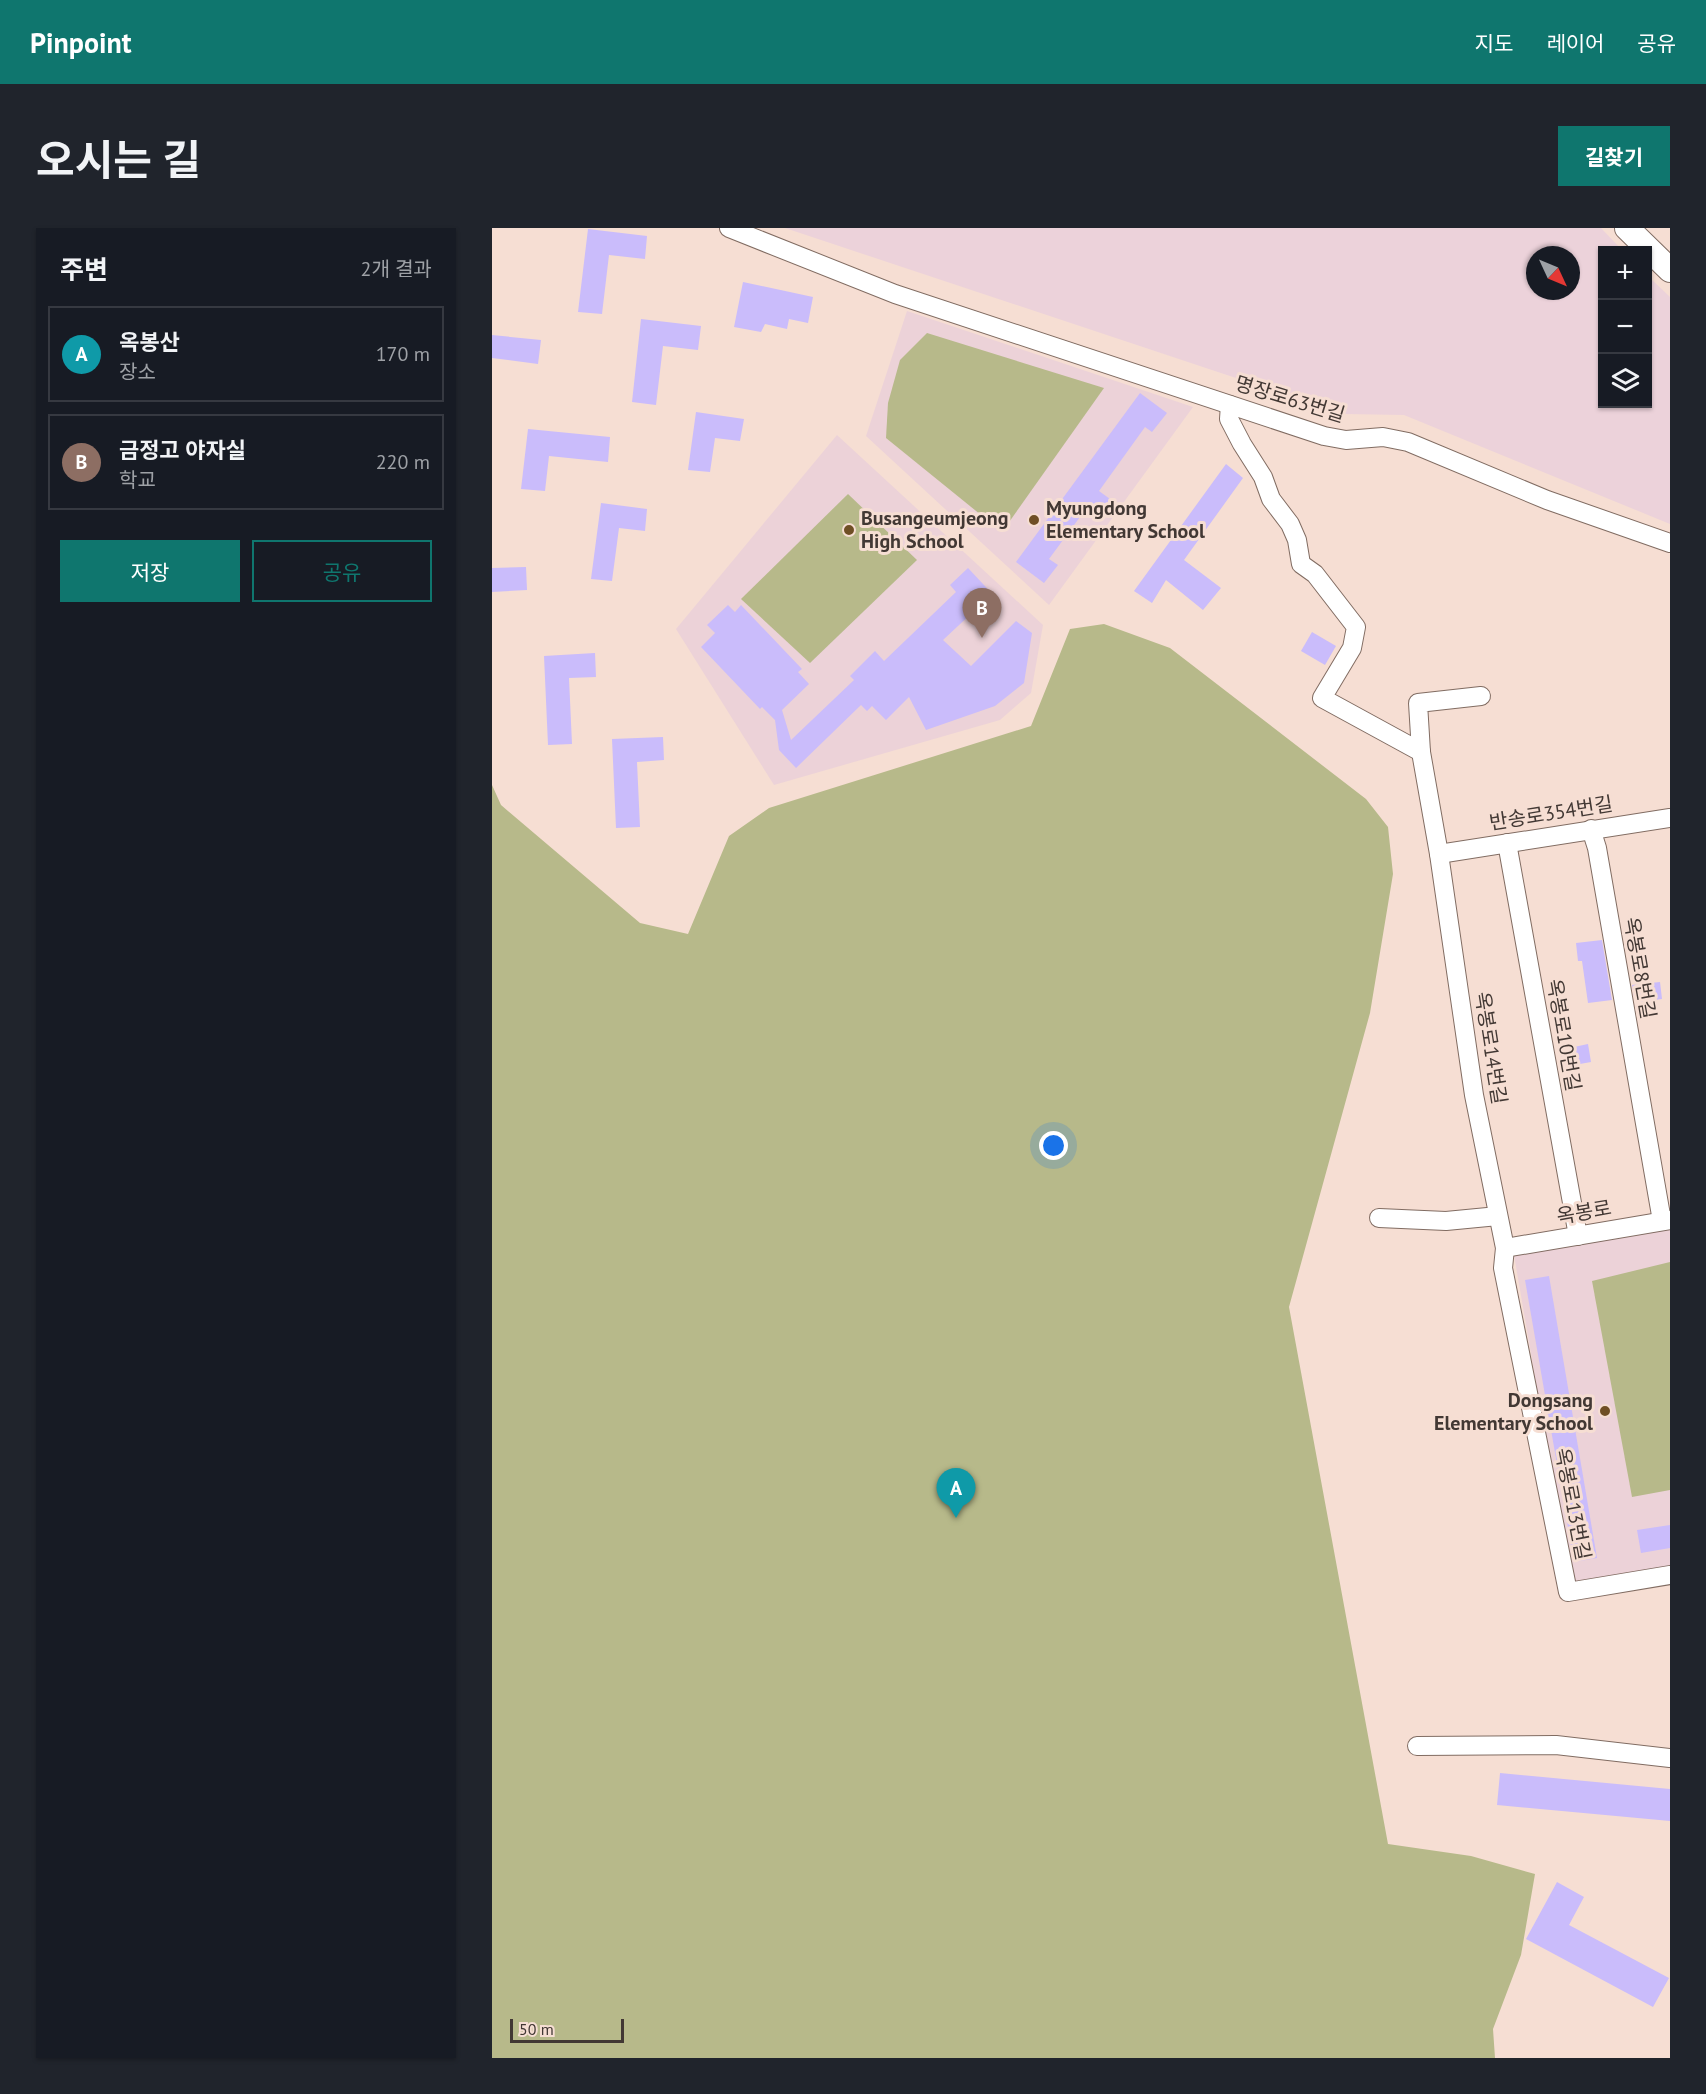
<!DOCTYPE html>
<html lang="ko">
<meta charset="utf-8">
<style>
body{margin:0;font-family:"PT Sans","Noto Sans KR",sans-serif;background:#20242c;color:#f1f3f6}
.controls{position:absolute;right:18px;top:18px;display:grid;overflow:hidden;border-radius:0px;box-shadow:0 2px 4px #0004}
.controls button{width:54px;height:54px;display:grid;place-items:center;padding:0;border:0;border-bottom:2px solid #363941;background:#171b24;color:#f1f3f6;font:30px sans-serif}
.compass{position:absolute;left:1034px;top:18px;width:54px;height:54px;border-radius:50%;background:#171b24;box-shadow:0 2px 4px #0004;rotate:134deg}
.scale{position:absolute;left:18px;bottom:15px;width:114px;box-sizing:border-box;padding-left:6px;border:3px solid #423834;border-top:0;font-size:16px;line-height:21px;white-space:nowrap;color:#423834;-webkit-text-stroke:4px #f6ded3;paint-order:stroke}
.you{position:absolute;left:562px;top:918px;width:21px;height:21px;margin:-15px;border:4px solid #fff;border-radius:50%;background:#1a73e8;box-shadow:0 0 0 9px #1a73e833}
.badge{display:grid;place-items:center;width:39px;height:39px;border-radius:50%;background:#0f766e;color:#fff;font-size:20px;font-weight:700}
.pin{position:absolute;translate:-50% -50px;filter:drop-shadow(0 2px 3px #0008)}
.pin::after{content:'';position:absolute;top:32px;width:21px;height:18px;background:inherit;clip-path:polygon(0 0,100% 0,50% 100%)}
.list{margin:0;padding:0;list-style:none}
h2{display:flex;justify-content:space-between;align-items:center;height:78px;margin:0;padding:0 24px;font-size:26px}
h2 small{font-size:20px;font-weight:400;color:#9ea1a6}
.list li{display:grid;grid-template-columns:39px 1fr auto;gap:18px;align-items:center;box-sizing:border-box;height:96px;margin:0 12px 12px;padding:0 12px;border:2px solid #363941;border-radius:0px}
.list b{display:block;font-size:22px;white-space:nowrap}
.list p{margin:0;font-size:20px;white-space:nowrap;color:#9ea1a6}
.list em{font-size:20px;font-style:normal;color:#9ea1a6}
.actions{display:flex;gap:12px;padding:18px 24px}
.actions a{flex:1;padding:14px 0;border:2px solid #0f766e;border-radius:0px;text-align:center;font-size:21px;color:#0f766e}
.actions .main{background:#0f766e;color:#fff}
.icon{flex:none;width:33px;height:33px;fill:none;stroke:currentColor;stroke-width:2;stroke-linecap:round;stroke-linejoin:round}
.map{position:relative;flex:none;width:1178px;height:1830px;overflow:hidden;border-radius:0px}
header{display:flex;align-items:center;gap:36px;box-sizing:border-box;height:84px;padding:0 30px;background:#0f766e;color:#fff}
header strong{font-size:28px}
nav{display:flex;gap:33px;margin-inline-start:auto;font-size:21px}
.intro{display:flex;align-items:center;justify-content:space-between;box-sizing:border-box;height:144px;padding:0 36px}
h1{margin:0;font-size:42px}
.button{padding:15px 27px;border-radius:0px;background:#0f766e;color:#fff;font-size:21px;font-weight:700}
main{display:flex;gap:36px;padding:0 36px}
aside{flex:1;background:#171b24;border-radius:0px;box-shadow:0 2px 4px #0004}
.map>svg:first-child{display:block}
</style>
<header>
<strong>Pinpoint</strong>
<nav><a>지도</a><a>레이어</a><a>공유</a></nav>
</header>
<div class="intro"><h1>오시는 길</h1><a class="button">길찾기</a></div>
<main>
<aside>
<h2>주변<small>2개 결과</small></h2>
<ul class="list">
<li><span class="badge" style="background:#0f9aa8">A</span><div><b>옥봉산</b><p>장소</p></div><em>170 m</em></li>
<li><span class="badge" style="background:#8d6e63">B</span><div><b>금정고 야자실</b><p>학교</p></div><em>220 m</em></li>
</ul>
<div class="actions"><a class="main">저장</a><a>공유</a></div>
</aside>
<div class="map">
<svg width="1178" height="1830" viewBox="0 0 1178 1830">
<rect width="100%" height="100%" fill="#f6ded3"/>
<!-- industrial -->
<path fill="#ecd2da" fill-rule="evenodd" d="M 293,0 L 1109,0 L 1130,22 L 1110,22 L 1110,176 L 1156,176 L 1156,48 L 1178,69 L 1178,296 L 912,187 L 852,186 ZM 1043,27 L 1079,27 L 1079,63 L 1043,63 Z"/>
<!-- education -->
<g fill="#ecd2d8">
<path d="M 415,83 L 701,179 L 557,377 L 374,208 Z"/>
<path d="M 345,207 L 551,397 L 539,465 L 508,492 L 282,557 L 184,401 Z"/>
<path d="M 1178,1001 L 1178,1338 L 1083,1355 L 1078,1352 L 1022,1027 Z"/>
</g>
<!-- green -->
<g fill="#b7b98a">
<path d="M 435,105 L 612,160 L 510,304 L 394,210 L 396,175 L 408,132 Z"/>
<path d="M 356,266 L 425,332 L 318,435 L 249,371 Z"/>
<path d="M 612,396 L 678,420 L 874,571 L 896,599 L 901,646 L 878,785 L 797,1079 L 896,1616 L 979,1628 L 1043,1646 L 1029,1727 L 1001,1801 L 1003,1830 L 0,1830 L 0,557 L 9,577 L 148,695 L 196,706 L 237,608 L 277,580 L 539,498 L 578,401 Z"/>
<path d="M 1178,1034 L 1178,1262 L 1140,1269 L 1100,1053 Z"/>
</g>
<!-- building -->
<g fill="#cabcfb">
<path d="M 96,1 L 155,8 L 153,31 L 117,27 L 110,86 L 86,84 Z"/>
<path d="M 251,54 L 321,69 L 316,95 L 297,91 L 295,101 L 273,96 L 269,104 L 242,99 Z"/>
<path d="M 149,91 L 209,98 L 206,122 L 171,118 L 164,177 L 140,174 Z"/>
<path d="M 0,107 L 49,112 L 46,136 L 0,130 Z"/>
<path d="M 648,165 L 675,185 L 660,204 L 653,199 L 607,263 L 618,271 L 610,282 L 599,274 L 557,331 L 566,337 L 552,355 L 524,334 Z"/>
<path d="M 204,184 L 252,191 L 248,213 L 223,210 L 218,244 L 196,242 Z"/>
<path d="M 36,201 L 118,209 L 116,234 L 57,228 L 53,263 L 29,261 Z"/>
<path d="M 734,236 L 751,250 L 692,332 L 729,360 L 711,382 L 674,352 L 660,375 L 642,363 Z"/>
<path d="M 109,275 L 155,281 L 153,303 L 127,300 L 120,353 L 99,351 Z"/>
<path d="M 34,339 L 35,362 L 0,364 L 0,340 Z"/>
<path d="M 476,340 L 507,373 L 488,391 L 481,384 L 451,412 L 479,438 L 524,393 L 540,405 L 532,455 L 503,478 L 434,502 L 417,469 L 394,492 L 380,478 L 375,483 L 369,477 L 304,540 L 287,522 L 283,492 L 270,479 L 268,481 L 209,419 L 223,405 L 215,397 L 236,377 L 243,384 L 249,377 L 310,441 L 306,444 L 317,456 L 290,482 L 299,512 L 362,452 L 358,448 L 383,423 L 392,433 L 464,364 L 458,357 Z"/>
<path d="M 820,404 L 844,418 L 833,437 L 809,423 Z"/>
<path d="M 103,425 L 104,449 L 77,450 L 80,516 L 56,517 L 52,428 Z"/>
<path d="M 171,509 L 172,532 L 145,534 L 148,599 L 124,600 L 120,511 Z"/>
<path d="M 1110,712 L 1120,772 L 1096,775 L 1090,733 L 1086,733 L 1084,715 Z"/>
<path d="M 1168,754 L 1170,771 L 1147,774 L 1146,769 L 1142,769 L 1140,757 Z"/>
<path d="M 1096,816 L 1099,834 L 1071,839 L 1068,822 Z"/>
<path d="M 1057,1048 L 1105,1330 L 1082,1334 L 1033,1052 Z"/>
<path d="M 1178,1297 L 1178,1320 L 1149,1325 L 1145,1302 Z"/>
<path d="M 1008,1545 L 1178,1561 L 1178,1593 L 1005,1577 Z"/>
<path d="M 1065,1654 L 1092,1669 L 1077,1697 L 1177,1750 L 1161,1779 L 1034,1711 Z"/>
</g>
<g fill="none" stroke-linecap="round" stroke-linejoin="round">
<defs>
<g id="minor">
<path d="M 237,0 L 403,66 L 832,208 L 854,212 L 891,209 L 916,214 L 1055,272 L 1178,315"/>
<path d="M 738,177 L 737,191 L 750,216 L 771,249 L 779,271 L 798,296 L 805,312 L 809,336 L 823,346 L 864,399 L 860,420 L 830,470 L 929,524 L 947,626 L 982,867 L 1013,1020 L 1011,1040 L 1076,1364 L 1178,1347"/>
<path d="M 929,524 L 926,475 L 989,468"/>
<path d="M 1099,601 L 1105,620 L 1170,993"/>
<path d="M 1015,615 L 1086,1008"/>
<path d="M 947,626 L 1178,590"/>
<path d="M 887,990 L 954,993 L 1006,988"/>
<path d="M 1013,1020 L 1178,992"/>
<path d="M 925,1518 L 1064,1517 L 1178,1530"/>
</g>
<path id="major" d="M 1135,0 L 1178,42"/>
</defs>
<!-- minor casing -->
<use href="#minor" stroke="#816c62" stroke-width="20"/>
<!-- major casing -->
<use href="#major" stroke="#816c62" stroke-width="26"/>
<!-- minor -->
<use href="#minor" stroke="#fff" stroke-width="18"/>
<!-- major -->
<use href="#major" stroke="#fff" stroke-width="24"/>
</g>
<!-- markers -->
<g fill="#6f4f25" stroke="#f6ded3" stroke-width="2">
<circle cx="542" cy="292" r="6"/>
<circle cx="357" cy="302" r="6"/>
<circle cx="1113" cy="1183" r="6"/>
</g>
<g text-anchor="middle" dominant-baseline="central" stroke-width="6" stroke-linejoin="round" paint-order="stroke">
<!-- street labels -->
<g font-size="20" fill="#423834" stroke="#f6ded3">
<text transform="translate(798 171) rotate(17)">명장로63번길</text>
<text transform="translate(1059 585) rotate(-9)">반송로354번길</text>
<text transform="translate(1148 740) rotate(80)">옥봉로8번길</text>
<text transform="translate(1072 807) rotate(80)">옥봉로10번길</text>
<text transform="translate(999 820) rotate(81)">옥봉로14번길</text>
<text transform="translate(1092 984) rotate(-10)">옥봉로</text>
<text transform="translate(1081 1276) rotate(79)">옥봉로13번길</text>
</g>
<!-- poi labels -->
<g font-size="20" font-weight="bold" fill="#423834" stroke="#f6ded3" text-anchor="start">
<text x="554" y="280">Myungdong<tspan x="554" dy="23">Elementary School</tspan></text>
<text x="369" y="290">Busangeumjeong<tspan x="369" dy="23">High School</tspan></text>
<text x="1101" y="1172" text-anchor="end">Dongsang<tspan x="1101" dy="23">Elementary School</tspan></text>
</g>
</g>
</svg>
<div class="controls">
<button>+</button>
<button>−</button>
<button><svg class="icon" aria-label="layers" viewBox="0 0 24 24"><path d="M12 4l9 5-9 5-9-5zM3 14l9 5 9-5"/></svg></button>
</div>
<svg class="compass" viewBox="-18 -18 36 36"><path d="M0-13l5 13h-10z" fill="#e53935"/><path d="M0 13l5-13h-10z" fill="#9ea1a6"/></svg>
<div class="scale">50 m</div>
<div class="you"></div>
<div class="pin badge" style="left:464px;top:1290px;background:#0f9aa8">A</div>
<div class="pin badge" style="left:490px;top:410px;background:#8d6e63">B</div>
</div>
</main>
